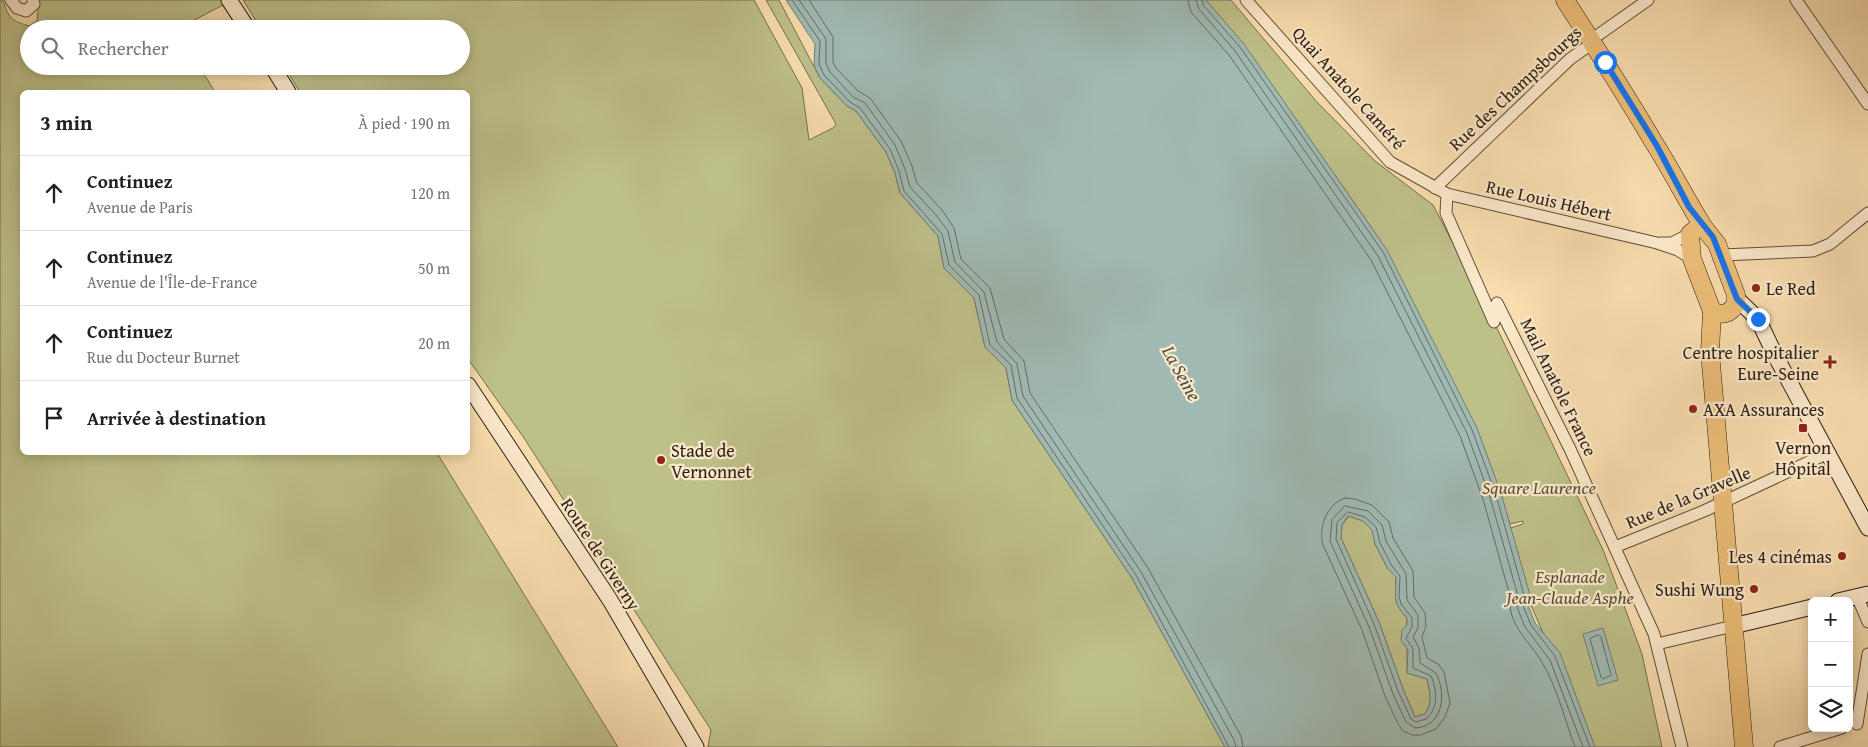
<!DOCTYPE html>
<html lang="fr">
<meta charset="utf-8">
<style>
body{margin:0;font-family:"Gentium Book Plus",serif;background:#f2f2f2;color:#202124}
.controls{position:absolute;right:15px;bottom:15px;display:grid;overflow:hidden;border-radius:8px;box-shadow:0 2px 12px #0003}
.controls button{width:45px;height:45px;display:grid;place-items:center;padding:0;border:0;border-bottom:1px solid #e0e0e0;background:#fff;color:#202124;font:25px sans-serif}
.stop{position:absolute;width:15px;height:15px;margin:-11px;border:4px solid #1a73e8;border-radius:50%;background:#fff}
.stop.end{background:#1a73e8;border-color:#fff;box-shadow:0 1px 5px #0008}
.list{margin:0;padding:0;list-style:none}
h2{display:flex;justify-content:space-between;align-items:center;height:65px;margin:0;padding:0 20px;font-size:21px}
h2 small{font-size:16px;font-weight:400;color:#757577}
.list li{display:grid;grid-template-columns:32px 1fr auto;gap:15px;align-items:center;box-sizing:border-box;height:75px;padding:0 20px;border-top:1px solid #e0e0e0}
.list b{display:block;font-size:19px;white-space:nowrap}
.list p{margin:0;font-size:16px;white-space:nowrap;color:#757577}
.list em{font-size:16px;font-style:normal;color:#757577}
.icon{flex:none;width:28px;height:28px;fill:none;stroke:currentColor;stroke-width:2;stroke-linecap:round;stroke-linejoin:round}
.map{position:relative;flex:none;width:1868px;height:747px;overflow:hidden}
.search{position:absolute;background:#fff;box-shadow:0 2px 12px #0003;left:20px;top:20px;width:450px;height:55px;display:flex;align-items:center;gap:12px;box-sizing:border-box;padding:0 18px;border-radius:28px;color:#757577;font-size:19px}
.panel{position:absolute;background:#fff;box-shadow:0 2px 12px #0003;left:20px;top:90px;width:450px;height:365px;border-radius:8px}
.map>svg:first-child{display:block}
</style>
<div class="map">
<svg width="1868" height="747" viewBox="0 0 1868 747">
<rect width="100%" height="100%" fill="#f9ddaf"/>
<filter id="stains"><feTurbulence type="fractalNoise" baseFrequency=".004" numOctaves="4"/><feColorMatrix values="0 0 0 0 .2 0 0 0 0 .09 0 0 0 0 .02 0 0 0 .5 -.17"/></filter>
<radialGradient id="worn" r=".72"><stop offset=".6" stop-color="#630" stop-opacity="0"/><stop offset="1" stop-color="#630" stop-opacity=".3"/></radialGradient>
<!-- green -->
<g fill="#bec08a" stroke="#746f4e">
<path d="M 0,0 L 3,0 C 8,18 12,21 29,26 L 37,21 L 38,11 L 36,0 L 224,0 L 227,3 L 177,29 L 29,29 L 29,66 L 199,66 L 215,92 L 22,92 L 22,452 L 437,453 L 618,747 L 0,747 Z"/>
<path d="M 243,0 L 754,0 L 802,88 L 809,140 L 833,128 L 836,124 L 766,0 L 779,0 L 820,78 L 847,106 L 856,111 L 886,152 L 895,173 L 900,193 L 938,236 L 944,268 L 974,298 L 985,347 L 1006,368 L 1012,400 L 1132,578 L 1225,747 L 708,747 L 711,730 L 524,438 L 468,359 L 468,92 L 300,92 L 284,66 L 461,66 L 461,29 L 261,29 Z"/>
<path d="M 1206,0 L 1231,0 L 1316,101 L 1375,161 L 1433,205 L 1494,322 L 1604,552 L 1642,654 L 1662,747 L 1593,747 L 1530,603 L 1507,529 L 1523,524 L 1523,521 L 1510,524 L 1485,451 L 1371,227 L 1266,77 Z"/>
<path d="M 1349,516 L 1363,521 L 1373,530 L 1375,544 L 1388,569 L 1396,577 C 1396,598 1392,601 1407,618 L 1407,673 L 1427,679 C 1430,694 1433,701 1425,714 L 1415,717 L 1403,689 L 1379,622 L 1341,538 L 1342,525 Z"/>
</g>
<!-- water -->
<g fill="#a0bab3" stroke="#717c73" fill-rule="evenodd">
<path d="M 786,0 L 1206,0 L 1244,44 L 1387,250 L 1477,428 L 1501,493 L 1530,595 L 1528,605 L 1535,623 L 1560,653 L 1595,747 L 1225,747 L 1132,578 L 1012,400 L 1006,368 L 985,347 L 974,298 L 944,268 L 938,236 L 900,193 L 895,173 L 886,152 L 856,111 L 847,106 L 820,78 L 814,66 L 815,44 ZM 1348,516 L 1363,521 L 1372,530 L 1375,544 L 1388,569 L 1396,577 C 1396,599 1392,601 1407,618 L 1407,625 L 1402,630 L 1401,640 L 1408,650 L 1407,673 L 1427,679 C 1430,693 1433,701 1425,714 L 1415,717 L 1403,689 L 1379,622 L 1341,538 L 1342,525 Z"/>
<path d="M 1603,628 L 1618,680 L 1598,686 L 1583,634 Z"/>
</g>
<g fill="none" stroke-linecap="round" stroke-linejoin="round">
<!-- shore -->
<g stroke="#656c63" stroke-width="1">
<path d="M 792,0 L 820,41 L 819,64 L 824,75 L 850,102 L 860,108 L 890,149 L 899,171 L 904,191 L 942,234 L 949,265 L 979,295 L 990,345 L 1011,365 L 1017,398 L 1136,575 L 1229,747"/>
<path d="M 799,0 L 826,39 L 826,63 L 830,72 L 853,97 L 865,103 L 895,145 L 905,169 L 910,187 L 936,215 L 948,231 L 955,262 L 984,292 L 997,342 L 1017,364 L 1023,396 L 1141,572 L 1234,740 L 1236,747"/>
<path d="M 809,0 L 833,37 L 833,62 L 836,68 L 858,91 L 870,98 L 901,141 L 912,166 L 917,183 L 942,210 L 954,228 L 961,259 L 990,288 L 1004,339 L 1024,361 L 1030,393 L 1148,568 L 1241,736 L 1243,747"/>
<path d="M 1188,0 L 1191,12 L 1229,55 L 1371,260 L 1460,436 L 1483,499 L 1510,596 C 1507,626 1530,641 1543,664 C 1556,685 1566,723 1575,747"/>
<path d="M 1196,0 L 1199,9 L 1235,51 L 1378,256 L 1467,433 L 1490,497 L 1518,596 L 1517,607 L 1525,627 L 1550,660 L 1583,747"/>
<path d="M 1202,0 L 1203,5 L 1240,47 L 1383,252 L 1472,430 L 1496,495 L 1524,595 L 1523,606 L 1531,625 L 1555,656 L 1590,747"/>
<path d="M 1345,498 L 1355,499 L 1372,505 L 1389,522 L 1393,538 L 1413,571 L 1414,597 L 1425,613 L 1426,626 L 1422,637 L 1427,658 L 1438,664 L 1444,672 L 1450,703 L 1445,717 L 1436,729 L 1421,735 L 1412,735 L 1403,731 L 1398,724 L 1385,696 L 1362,630 L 1323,545 C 1318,527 1327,504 1345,498 Z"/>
<path d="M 1345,506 L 1368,511 L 1382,525 L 1386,541 L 1406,574 L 1407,600 L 1418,615 L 1418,628 L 1413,637 L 1419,648 L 1420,663 L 1436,673 C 1447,694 1443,727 1415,728 L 1406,722 L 1393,694 L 1369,627 L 1330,541 L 1332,520 Z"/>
<path d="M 1348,512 L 1365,517 L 1376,527 L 1380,543 L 1392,566 L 1400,576 L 1399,596 L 1401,604 L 1412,618 L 1412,627 L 1406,638 L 1413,649 L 1413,668 L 1431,676 C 1437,690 1439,708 1426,719 L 1416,722 L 1411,719 L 1398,691 L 1374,624 L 1336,539 L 1337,523 Z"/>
<path d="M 1598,635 L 1601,637 L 1611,675 L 1603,679 L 1601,677 L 1590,639 Z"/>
</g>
<defs>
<g id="minor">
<path d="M 11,0 L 17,8 L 26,11 L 34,4 L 33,0"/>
<path d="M 1246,0 L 1390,162 L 1447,194 L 1657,243 L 1678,250 L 1692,259"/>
<path d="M 1796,0 L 1868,104"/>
<path d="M 1435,188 L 1570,59 L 1587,47 L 1591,40 L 1648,0"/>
<path d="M 1447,194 L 1446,213 L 1494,322 L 1497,303 L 1570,449 L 1654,634 L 1682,747"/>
<path d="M 1661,243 L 1672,243 L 1690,234"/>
<path d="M 1722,255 L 1813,251 L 1830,244 L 1868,213"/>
<path d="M 1615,547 L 1704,511 L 1828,453"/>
<path d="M 1857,596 L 1868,622"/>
<path d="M 1657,644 L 1733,626"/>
<path d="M 1857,724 L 1868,654"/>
<path d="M 1780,747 L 1842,728"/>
</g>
<g id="secondary">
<path d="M 229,0 L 248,29"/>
<path d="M 272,66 L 288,92"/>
<path d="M 1737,299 L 1758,319 L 1775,355 L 1868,528"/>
<path d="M 468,385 L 610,600 L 696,747"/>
<path d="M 1838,601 L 1868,594"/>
<path d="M 1733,626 L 1812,607"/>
</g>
<g id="primary">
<path d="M 1565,0 C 1596,48 1627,97 1656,146 C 1673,173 1687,201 1704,228"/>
<path d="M 1697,228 L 1704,228 L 1717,244 L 1736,295 L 1736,304 C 1730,314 1722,316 1712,311 L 1692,259 L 1690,234 Z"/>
<path d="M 1712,311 L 1710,352 L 1744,747"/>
</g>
</defs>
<!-- minor casing -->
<use href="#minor" stroke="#5e4e3a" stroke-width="13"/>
<!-- secondary casing -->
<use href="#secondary" stroke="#2a1e13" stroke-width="17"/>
<!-- primary casing -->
<use href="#primary" stroke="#2a1e13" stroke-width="19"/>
<!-- minor -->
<use href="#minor" stroke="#fbe9cb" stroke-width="11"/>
<!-- secondary -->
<use href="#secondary" stroke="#fbe9cb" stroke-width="15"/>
<!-- primary -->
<use href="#primary" stroke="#ecbe78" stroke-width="18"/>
</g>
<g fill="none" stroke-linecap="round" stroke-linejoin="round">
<!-- route -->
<path stroke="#1a73e8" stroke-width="6" d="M 1605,62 L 1657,146 L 1689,207 L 1713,237 L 1737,299 L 1758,319"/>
</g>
<!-- markers -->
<g fill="#8f2418" stroke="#fbe9cb" stroke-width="2">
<circle cx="1756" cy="288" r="5"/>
<path d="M1827.5 354.5h5v5h5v5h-5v5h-5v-5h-5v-5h5z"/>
<circle cx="1693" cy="409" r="5"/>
<rect x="1798" y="423" width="10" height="10" rx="2.5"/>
<circle cx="661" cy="460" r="5"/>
<circle cx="1842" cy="556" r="5"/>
<circle cx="1754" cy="589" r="5"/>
</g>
<g text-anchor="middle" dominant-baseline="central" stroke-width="4.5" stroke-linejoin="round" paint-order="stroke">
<!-- street labels -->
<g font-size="18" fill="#2a1e13" stroke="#fbe9cb">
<text transform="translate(1349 88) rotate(48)">Quai Anatole Caméré</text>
<text transform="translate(1515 88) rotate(-43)">Rue des Champsbourgs</text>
<text transform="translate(1549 200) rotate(13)">Rue Louis Hébert</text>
<text transform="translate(1559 387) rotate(64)">Mail Anatole France</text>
<text transform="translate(1688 497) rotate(-23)">Rue de la Gravelle</text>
<text transform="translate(601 554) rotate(57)">Route de Giverny</text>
</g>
<!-- poi labels -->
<g font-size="18" fill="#2a1e13" stroke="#fbe9cb" text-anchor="start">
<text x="1766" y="288">Le Red</text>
<text x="1819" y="352" text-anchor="end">Centre hospitalier<tspan x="1819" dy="21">Eure-Seine</tspan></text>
<text x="1703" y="409">AXA Assurances</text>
<text x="1803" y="447" text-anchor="middle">Vernon<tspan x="1803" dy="21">Hôpital</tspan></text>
<text x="671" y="450">Stade de<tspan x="671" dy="21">Vernonnet</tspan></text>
<text x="1832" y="556" text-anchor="end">Les 4 cinémas</text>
<text x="1744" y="589" text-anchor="end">Sushi Wung</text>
</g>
<!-- park labels -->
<g font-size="18" font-style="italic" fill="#564f37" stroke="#fbe9cb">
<text x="1539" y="487">Square Laurence</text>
<text x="1570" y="576">Esplanade<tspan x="1570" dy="21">Jean-Claude Asphe</tspan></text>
</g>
<!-- water labels -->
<g font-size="19" font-style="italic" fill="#4d4d43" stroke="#fbe9cb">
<text transform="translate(1182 373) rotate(61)">La Seine</text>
</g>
</g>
<rect width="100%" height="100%" filter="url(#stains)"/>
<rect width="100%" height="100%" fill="url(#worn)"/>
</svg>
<div class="controls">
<button>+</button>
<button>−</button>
<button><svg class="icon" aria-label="layers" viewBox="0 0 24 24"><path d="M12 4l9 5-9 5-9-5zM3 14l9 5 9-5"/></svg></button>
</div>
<div class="stop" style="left:1605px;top:62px"></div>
<div class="stop end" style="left:1758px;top:319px"></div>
<div class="search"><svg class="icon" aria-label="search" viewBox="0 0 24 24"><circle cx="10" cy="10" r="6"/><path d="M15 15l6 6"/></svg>Rechercher</div>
<section class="panel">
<h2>3 min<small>À pied · 190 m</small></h2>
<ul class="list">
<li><svg class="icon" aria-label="ahead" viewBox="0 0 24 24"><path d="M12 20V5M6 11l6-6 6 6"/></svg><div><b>Continuez</b><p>Avenue de Paris</p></div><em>120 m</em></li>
<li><svg class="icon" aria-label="ahead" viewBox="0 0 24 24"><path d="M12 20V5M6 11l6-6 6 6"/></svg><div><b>Continuez</b><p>Avenue de l'Île-de-France</p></div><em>50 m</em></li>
<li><svg class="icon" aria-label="ahead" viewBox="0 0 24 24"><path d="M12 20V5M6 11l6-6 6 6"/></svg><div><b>Continuez</b><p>Rue du Docteur Burnet</p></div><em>20 m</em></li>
<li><svg class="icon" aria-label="arrive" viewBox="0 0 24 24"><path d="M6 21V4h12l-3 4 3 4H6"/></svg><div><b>Arrivée à destination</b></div></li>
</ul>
</section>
</div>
